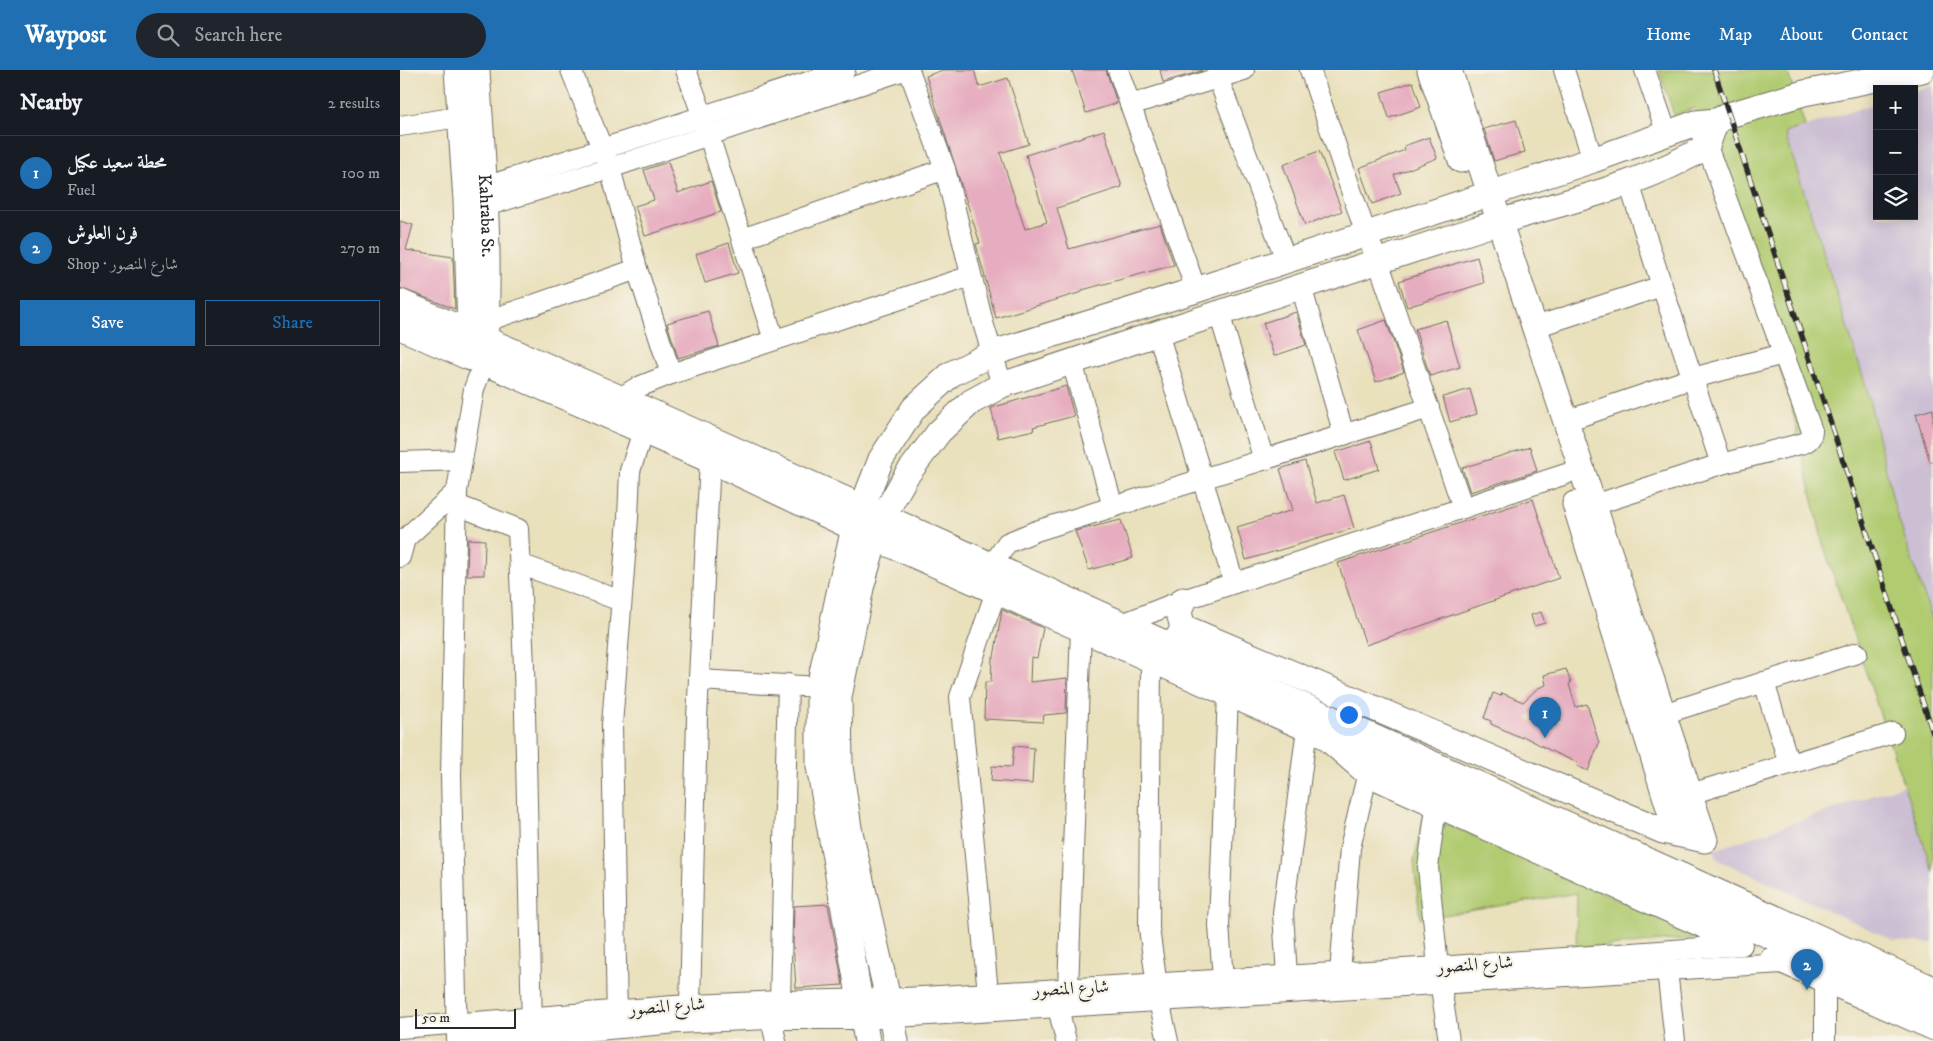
<!DOCTYPE html>
<meta charset="utf-8">
<style>
body{margin:0;font-family:"IM FELL DW Pica",Amiri,serif;background:#20242c;color:#f1f3f6}
.controls{position:absolute;right:15px;top:15px;display:grid;overflow:hidden;border-radius:0px;box-shadow:0 2px 12px #0003}
.controls button{width:45px;height:45px;display:grid;place-items:center;padding:0;border:0;border-bottom:1px solid #363941;background:#171b24;color:#f1f3f6;font:25px sans-serif}
.scale{position:absolute;left:15px;bottom:12px;width:101px;box-sizing:border-box;padding-left:5px;border:2px solid #2b2b2b;border-top:0;font-size:14px;line-height:18px;white-space:nowrap;color:#2b2b2b;-webkit-text-stroke:4px #f7f3e8;paint-order:stroke}
.you{position:absolute;left:948px;top:644px;width:18px;height:18px;margin:-12px;border:4px solid #fff;border-radius:50%;background:#1a73e8;box-shadow:0 0 0 8px #1a73e833}
.badge{display:grid;place-items:center;width:32px;height:32px;border-radius:50%;background:#1f6fb2;color:#fff;font-size:16px;font-weight:700}
.pin{position:absolute;translate:-50% -41px;filter:drop-shadow(0 1px 2px #0008)}
.pin::after{content:'';position:absolute;top:26px;width:18px;height:15px;background:inherit;clip-path:polygon(0 0,100% 0,50% 100%)}
.list{margin:0;padding:0;list-style:none}
h2{display:flex;justify-content:space-between;align-items:center;height:65px;margin:0;padding:0 20px;font-size:21px}
h2 small{font-size:16px;font-weight:400;color:#9ea1a6}
.list li{display:grid;grid-template-columns:32px 1fr auto;gap:15px;align-items:center;box-sizing:border-box;height:75px;padding:0 20px;border-top:1px solid #363941}
.list b{display:block;font-size:19px;white-space:nowrap}
.list p{margin:0;font-size:16px;white-space:nowrap;color:#9ea1a6}
.list em{font-size:16px;font-style:normal;color:#9ea1a6}
.actions{display:flex;gap:10px;padding:15px 20px}
.actions a{flex:1;padding:11px 0;border:1px solid #1f6fb2;border-radius:0px;text-align:center;font-size:18px;color:#1f6fb2}
.actions .main{background:#1f6fb2;color:#fff}
.icon{flex:none;width:28px;height:28px;fill:none;stroke:currentColor;stroke-width:2;stroke-linecap:round;stroke-linejoin:round}
.map{position:relative;flex:none;width:1533px;height:971px;overflow:hidden}
header{display:flex;align-items:center;gap:30px;box-sizing:border-box;height:70px;padding:0 25px;background:#1f6fb2;color:#fff}
header strong{font-size:24px}
nav{display:flex;gap:28px;margin-inline-start:auto;font-size:18px}
.search{width:350px;height:45px;background:#20242c;display:flex;align-items:center;gap:12px;box-sizing:border-box;padding:0 18px;border-radius:28px;color:#9ea1a6;font-size:19px}
main{display:flex}
aside{flex:1;background:#171b24}
.map>svg:first-child{display:block}
</style>
<header>
<strong>Waypost</strong>
<div class="search"><svg class="icon" aria-label="search" viewBox="0 0 24 24"><circle cx="10" cy="10" r="6"/><path d="M15 15l6 6"/></svg>Search here</div>
<nav><a>Home</a><a>Map</a><a>About</a><a>Contact</a></nav>
</header>
<main>
<aside>
<h2>Nearby<small>2 results</small></h2>
<ul class="list">
<li><span class="badge">1</span><div><b>محطة سعيد عكيل</b><p>Fuel</p></div><em>100 m</em></li>
<li><span class="badge">2</span><div><b>فرن العلوش</b><p>Shop · شارع المنصور</p></div><em>270 m</em></li>
</ul>
<div class="actions"><a class="main">Save</a><a>Share</a></div>
</aside>
<div class="map">
<svg width="1533" height="971" viewBox="0 0 1533 971">
<rect width="100%" height="100%" fill="#f7f3e8"/>
<filter id="ink" filterUnits="userSpaceOnUse"><feTurbulence type="fractalNoise" baseFrequency=".02" numOctaves="2"/><feDisplacementMap in="SourceGraphic" scale="10" xChannelSelector="R" yChannelSelector="G"/><feConvolveMatrix kernelMatrix="1 2 1 2 8 2 1 2 1" color-interpolation-filters="sRGB"/></filter>
<filter id="wash" filterUnits="userSpaceOnUse"><feTurbulence type="fractalNoise" baseFrequency=".0096" numOctaves="4" result="noise"/><feDisplacementMap in="SourceGraphic" scale="20" xChannelSelector="R" yChannelSelector="G"/><feGaussianBlur stdDeviation="1.12" result="paint"/><feColorMatrix in="noise" values="0 0 0 0 0 0 0 0 0 0 0 0 0 0 0 0 0 1.4 0 .05"/><feComposite in="paint" operator="in"/></filter>
<g filter="url(#wash)">
<rect width="100%" height="100%" fill="#e9e0bc"/>
<!-- industrial -->
<g fill="#ccbfd4">
<path d="M 1533,15 L 1533,552 L 1496,442 L 1466,316 L 1385,63 L 1477,33 L 1477,146 L 1514,146 L 1514,21 Z"/>
<path d="M 1504,715 L 1533,802 L 1533,873 L 1495,871 L 1317,789 L 1314,780 Z"/>
</g>
<!-- green -->
<g fill="#b1cb71" stroke="#6e7b4e">
<path d="M 1259,0 L 1387,0 L 1405,56 L 1385,63 L 1466,316 L 1496,442 L 1533,552 L 1533,802 L 1423,474 L 1391,334 L 1295,38 L 1274,45 Z"/>
<path d="M 1024,744 L 1304,867 L 1176,879 L 1177,823 L 1020,849 L 1014,791 Z"/>
</g>
<g id="blocks">
<!-- building -->
<g fill="#e6acbf" fill-rule="evenodd">
<path d="M 543,0 L 574,0 L 579,17 L 608,8 L 629,74 L 600,83 L 625,159 L 647,152 L 626,85 L 704,60 L 722,117 L 657,138 L 669,179 L 760,154 L 774,195 L 682,220 L 682,222 L 596,248 L 576,174 L 580,173 L 526,6 Z"/>
<path d="M 672,0 L 706,0 L 717,33 L 686,43 Z"/>
<path d="M 760,0 L 802,0 L 802,1 L 763,12 Z"/>
<path d="M 1013,12 L 1021,37 L 989,48 L 981,22 Z"/>
<path d="M 1116,50 L 1125,82 L 1094,91 L 1084,59 Z"/>
<path d="M 1029,67 L 1037,88 L 994,105 L 1001,123 L 972,134 L 959,98 L 1005,80 L 1004,76 Z"/>
<path d="M 919,81 L 942,141 L 905,155 L 883,95 Z"/>
<path d="M 268,92 L 278,123 L 311,111 L 321,142 L 245,166 L 235,136 L 254,130 L 244,100 Z"/>
<path d="M 0,151 L 13,155 L 6,180 L 53,187 L 55,239 L 0,218 Z"/>
<path d="M 329,173 L 338,203 L 305,213 L 296,184 Z"/>
<path d="M 1077,187 L 1084,213 L 1007,237 L 999,211 Z"/>
<path d="M 308,241 L 319,276 L 278,288 L 267,253 Z"/>
<path d="M 896,242 L 906,275 L 874,286 L 863,253 Z"/>
<path d="M 986,250 L 1004,302 L 976,312 L 958,260 Z"/>
<path d="M 1046,250 L 1060,297 L 1030,306 L 1015,259 Z"/>
<path d="M 666,316 L 674,346 L 633,357 L 634,360 L 598,368 L 591,338 Z"/>
<path d="M 1070,319 L 1077,344 L 1050,352 L 1043,327 Z"/>
<path d="M 1533,339 L 1533,392 L 1530,392 L 1516,344 Z"/>
<path d="M 971,371 L 979,399 L 944,410 L 935,382 Z"/>
<path d="M 1130,377 L 1137,401 L 1070,422 L 1062,398 Z"/>
<path d="M 905,391 L 917,433 L 944,425 L 954,458 L 846,490 L 837,457 L 893,440 L 880,399 Z"/>
<path d="M 1133,429 L 1159,508 L 966,575 L 938,493 Z"/>
<path d="M 721,450 L 733,488 L 689,500 L 675,461 Z"/>
<path d="M 68,469 L 85,470 L 84,505 L 67,505 Z"/>
<path d="M 602,540 L 643,558 L 637,588 L 631,587 L 630,612 L 667,608 L 666,643 L 644,645 L 643,652 L 584,649 L 585,612 L 591,612 L 592,587 L 594,587 Z"/>
<path d="M 1141,542 L 1145,553 L 1134,556 L 1131,545 Z"/>
<path d="M 1166,599 L 1171,613 L 1169,614 L 1176,637 L 1187,634 L 1199,673 L 1188,701 L 1177,696 L 1178,693 L 1153,682 L 1123,666 L 1122,668 L 1091,654 L 1091,651 L 1084,648 L 1093,623 L 1101,626 L 1102,623 L 1123,632 L 1138,618 L 1146,615 L 1144,605 ZM 1155,630 L 1161,651 L 1154,653 L 1151,660 L 1127,648 L 1143,633 Z"/>
<path d="M 614,676 L 634,678 L 632,714 L 591,711 L 592,696 L 612,697 Z"/>
<path d="M 428,834 L 443,915 L 396,918 L 393,873 L 394,836 Z"/>
</g>
</g>
</g>
<g filter="url(#ink)">
<use href="#blocks" fill-opacity="0" stroke="#6e6a5e" stroke-width="1"/>
<g fill="none" stroke-linecap="round" stroke-linejoin="round">
<defs>
<g id="minor">
<path d="M 171,0 L 210,98 L 237,199 L 271,304"/>
<path d="M 286,0 L 303,47 L 374,270"/>
<path d="M 509,0 L 545,99 L 583,253 L 602,315"/>
<path d="M 718,0 L 796,220"/>
<path d="M 910,0 L 966,164 L 978,191 L 1063,438"/>
<path d="M 1164,0 L 1193,90"/>
<path d="M 1245,0 L 1267,64"/>
<path d="M 818,8 L 886,190"/>
<path d="M 730,35 L 844,0"/>
<path d="M 0,56 L 59,47"/>
<path d="M 1229,113 L 1262,216"/>
<path d="M 71,119 L 85,117 L 445,0"/>
<path d="M 73,140 L 210,98 L 504,0"/>
<path d="M 342,169 L 545,99"/>
<path d="M 901,216 L 944,365"/>
<path d="M 819,243 L 864,390"/>
<path d="M 87,251 L 237,199"/>
<path d="M 1135,257 L 1262,216 L 1321,394"/>
<path d="M 758,263 L 834,513"/>
<path d="M 672,292 L 713,437"/>
<path d="M 220,328 L 236,318 L 271,304 L 571,206"/>
<path d="M 1166,351 L 1293,308 L 1383,284"/>
<path d="M 0,392 L 62,390"/>
<path d="M 57,435 L 118,459 L 124,597 L 132,958"/>
<path d="M 1194,435 L 1321,394 L 1404,373 C 1410,370 1411,368 1412,361 L 1307,76 L 1301,63"/>
<path d="M 0,487 L 5,469 L 57,421"/>
<path d="M 120,494 L 221,531"/>
<path d="M 592,496 L 607,473 L 636,461 L 1029,338"/>
<path d="M 722,554 L 783,530 L 1166,404"/>
<path d="M 751,590 L 749,858 L 759,931 L 768,971"/>
<path d="M 299,610 L 419,617"/>
<path d="M 1364,612 L 1389,694"/>
<path d="M 1263,644 L 1457,583"/>
<path d="M 929,673 L 967,706 L 1339,874"/>
<path d="M 1290,724 L 1493,663"/>
<path d="M 1036,737 L 1028,797 L 1038,897 L 1049,971"/>
<path d="M 1370,888 L 1533,960"/>
<path d="M 1267,900 L 1275,971"/>
<path d="M 940,903 L 950,778 L 967,706"/>
<path d="M 887,906 L 883,843 L 907,658"/>
<path d="M 823,910 L 819,855 L 828,624"/>
<path d="M 668,919 L 681,558"/>
<path d="M 588,923 L 560,627 L 596,521"/>
<path d="M 290,935 L 297,648 L 310,390"/>
<path d="M 658,937 L 666,971"/>
<path d="M 217,953 L 212,655 L 228,448 L 230,401 L 243,361"/>
<path d="M 0,958 L 274,936 L 380,931 L 488,929 L 1038,897 L 1342,875"/>
<path d="M 57,971 L 51,705 L 57,421 L 74,319 L 84,292"/>
<path d="M 72,971 L 277,953 L 371,949 L 463,949 L 1382,893"/>
<path d="M 376,971 L 371,949 L 380,931 L 388,614"/>
<path d="M 1425,971 L 1425,912"/>
</g>
<g id="major">
<path d="M 57,0 L 66,130 L 70,260"/>
<path id="s1" d="M 77,0 C 83,94 92,190 84,285"/>
<path d="M 1030,0 L 1061,90"/>
<path d="M 0,232 L 220,328 L 1533,919"/>
<path d="M 0,257 L 68,287 L 84,292 L 310,390 L 475,468 L 963,683 L 1533,939"/>
<path d="M 1175,434 L 1277,764"/>
<path d="M 783,557 L 1263,761 L 1305,770 L 1049,0"/>
<path d="M 777,571 L 783,557 L 779,543 L 783,530"/>
<path d="M 467,971 L 419,696 L 419,617 L 442,509 L 454,458 L 481,389 L 514,338 L 551,304 L 593,283 L 796,220 L 1193,90 L 1296,53 L 1316,51 L 1329,45 L 1404,23 L 1522,0"/>
<path d="M 496,971 L 488,929 L 449,758 L 440,696 L 439,627 L 461,518 L 475,468 L 483,447 L 506,406 L 539,362 L 571,332 L 602,315 C 760,262 918,211 1077,159 C 1154,133 1237,119 1307,76 L 1316,51"/>
</g>
</defs>
<!-- minor casing -->
<use href="#minor" stroke="#6e6a5e" stroke-width="22"/>
<!-- major casing -->
<use href="#major" stroke="#6e6a5e" stroke-width="27"/>
<!-- minor -->
<use href="#minor" stroke="#fff" stroke-width="20"/>
<!-- major -->
<use href="#major" stroke="#fff" stroke-width="25"/>
<defs>
<path id="rail" d="M 1314,0 L 1533,663"/>
</defs>
<!-- rail casing -->
<use href="#rail" stroke="#2b2b2b" stroke-width="5.5"/>
<!-- rail -->
<use href="#rail" stroke="#f7f3e8" stroke-width="4" stroke-dasharray="11" stroke-linecap="butt"/>
</g>
</g>
<g text-anchor="middle" dominant-baseline="central" stroke-width="4.5" stroke-linejoin="round" paint-order="stroke">
<!-- street labels -->
<g font-size="18" fill="#2b2b2b" stroke="#f7f3e8">
<text stroke="none"><textPath href="#s1" startOffset="146">Kahraba St.</textPath></text>
<text transform="translate(1075 895) rotate(-4)">شارع المنصور</text>
<text transform="translate(671 919) rotate(-3)">شارع المنصور</text>
<text transform="translate(267 937) rotate(-4)">شارع المنصور</text>
</g>
</g>
</svg>
<div class="controls">
<button>+</button>
<button>−</button>
<button><svg class="icon" aria-label="layers" viewBox="0 0 24 24"><path d="M12 4l9 5-9 5-9-5zM3 14l9 5 9-5"/></svg></button>
</div>
<div class="scale">50 m</div>
<div class="you"></div>
<div class="pin badge" style="left:1145px;top:668px">1</div>
<div class="pin badge" style="left:1407px;top:920px">2</div>
</div>
</main>
